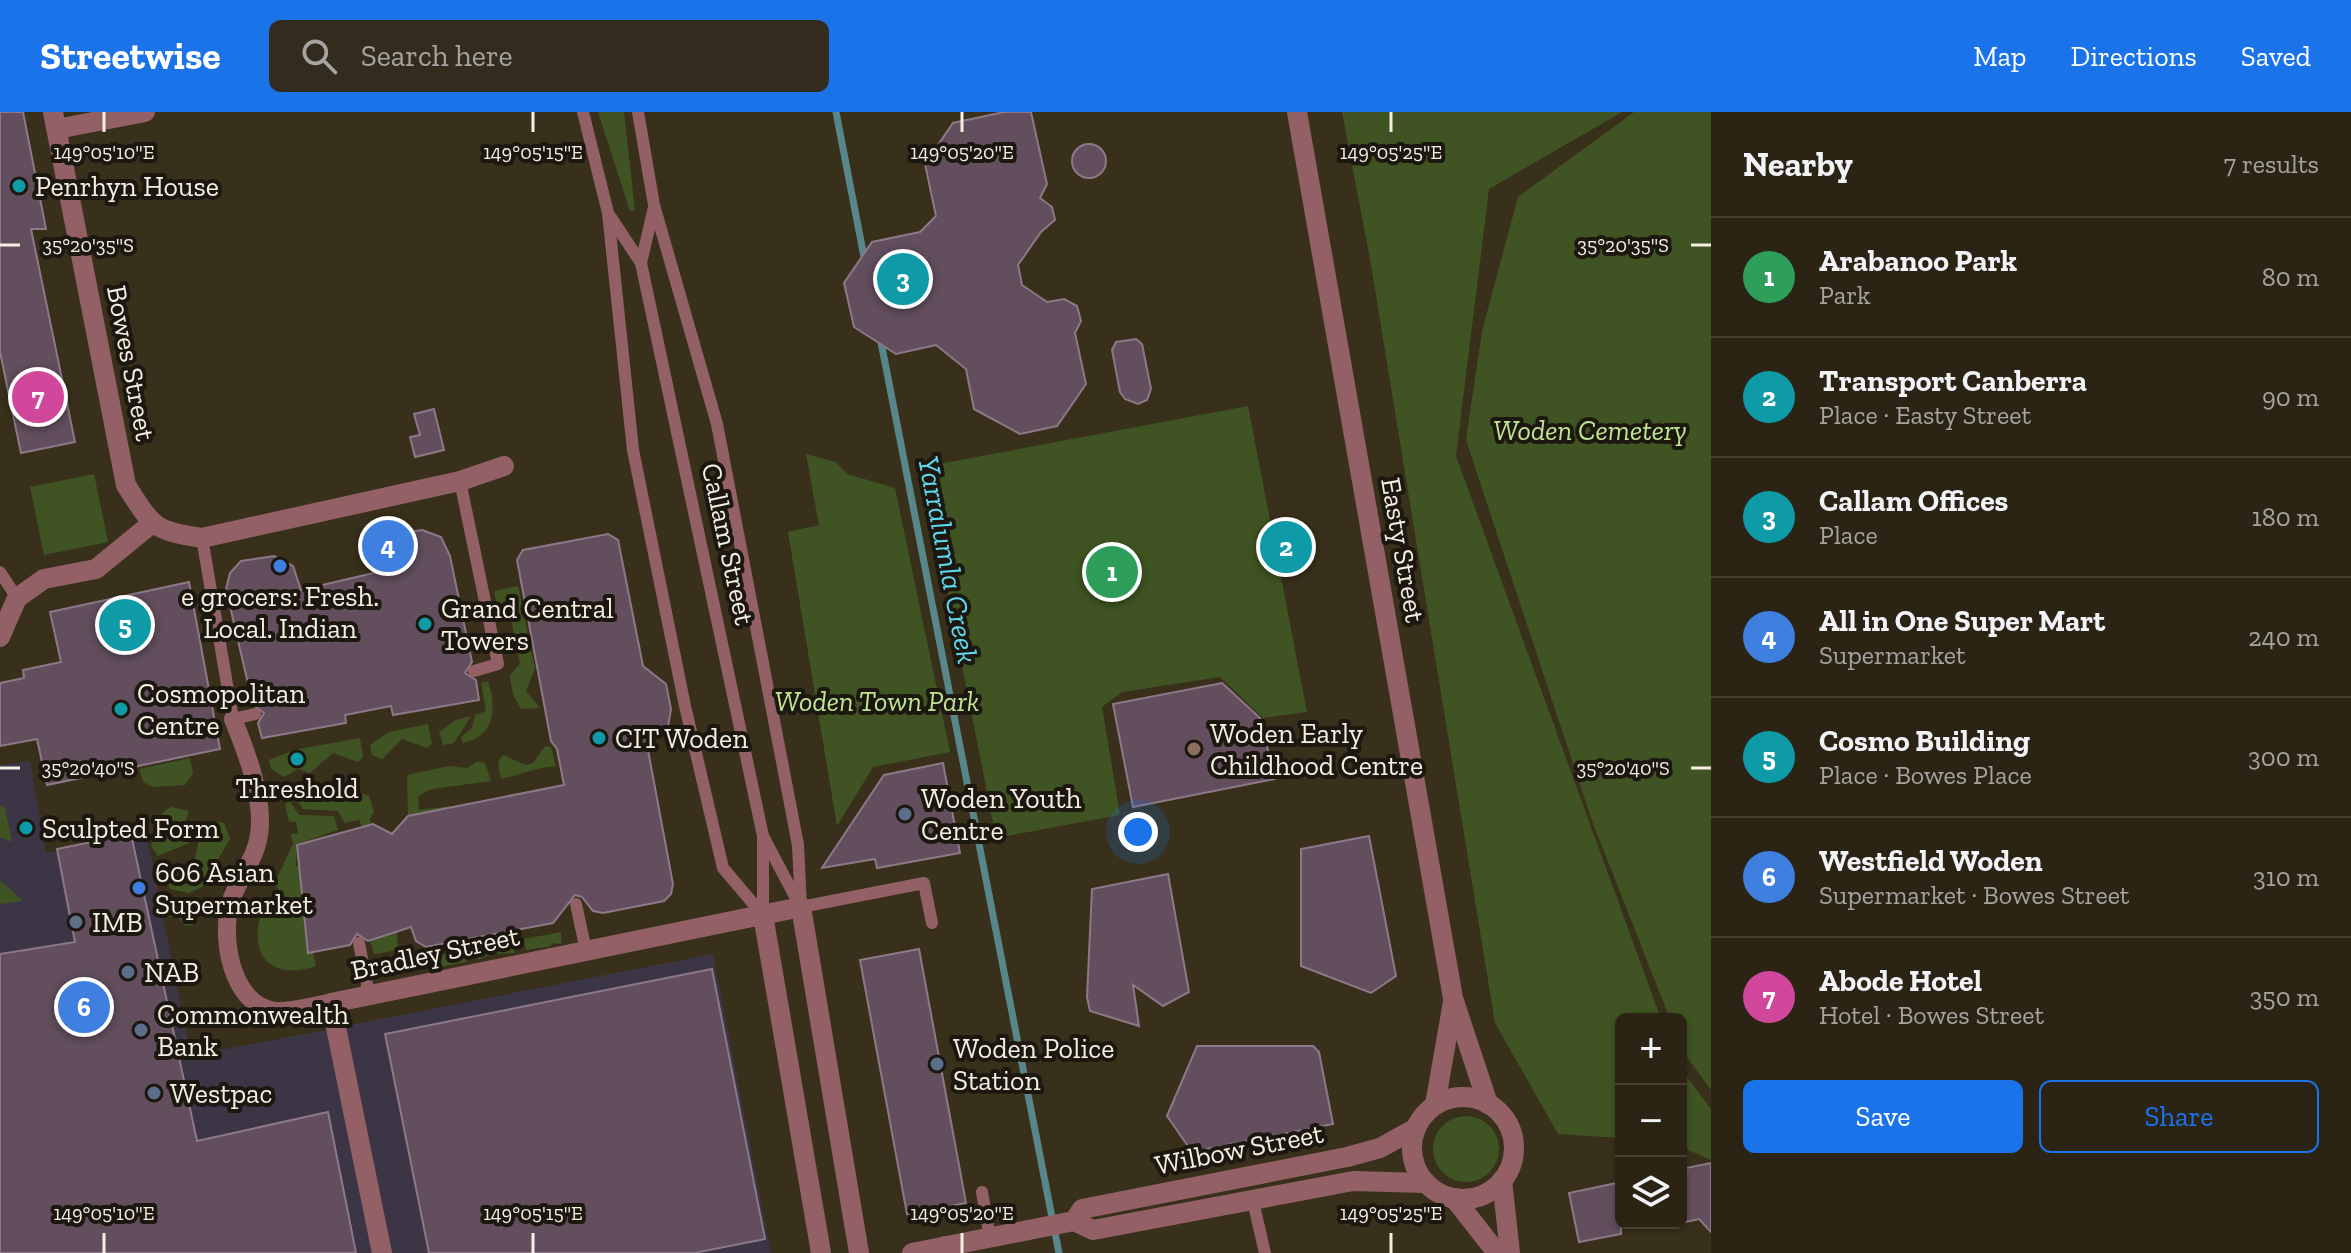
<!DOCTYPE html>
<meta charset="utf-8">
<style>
body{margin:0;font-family:"Zilla Slab",serif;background:#332c1e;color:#f1f3f6}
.controls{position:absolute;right:24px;bottom:24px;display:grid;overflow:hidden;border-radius:12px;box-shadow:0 2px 6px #0004}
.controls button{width:72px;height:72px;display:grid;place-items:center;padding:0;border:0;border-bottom:2px solid #474134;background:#2b2415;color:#f1f3f6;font:40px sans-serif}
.you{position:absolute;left:1138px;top:720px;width:28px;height:28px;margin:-20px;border:6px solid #fff;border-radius:50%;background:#1a73e8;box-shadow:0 0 0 12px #1a73e833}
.badge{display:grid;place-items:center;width:52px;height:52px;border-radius:50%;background:#1a73e8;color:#fff;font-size:26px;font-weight:700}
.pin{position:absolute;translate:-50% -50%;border:4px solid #fff;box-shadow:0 2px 8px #0006}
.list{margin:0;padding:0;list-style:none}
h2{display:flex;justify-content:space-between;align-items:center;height:104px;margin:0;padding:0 32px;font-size:34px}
h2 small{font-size:26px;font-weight:400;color:#a6a4a0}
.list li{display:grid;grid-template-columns:52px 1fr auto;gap:24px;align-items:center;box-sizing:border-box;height:120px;padding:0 32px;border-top:2px solid #474134}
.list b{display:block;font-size:30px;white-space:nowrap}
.list p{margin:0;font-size:26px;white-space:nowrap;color:#a6a4a0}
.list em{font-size:26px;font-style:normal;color:#a6a4a0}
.actions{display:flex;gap:16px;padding:24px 32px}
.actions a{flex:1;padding:18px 0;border:2px solid #1a73e8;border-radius:12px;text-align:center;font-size:28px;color:#1a73e8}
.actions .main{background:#1a73e8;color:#fff}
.icon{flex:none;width:44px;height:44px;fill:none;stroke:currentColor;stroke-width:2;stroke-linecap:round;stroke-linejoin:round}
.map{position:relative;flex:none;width:1711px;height:1141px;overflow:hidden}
header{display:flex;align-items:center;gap:48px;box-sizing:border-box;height:112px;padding:0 40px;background:#1a73e8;color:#fff}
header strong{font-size:38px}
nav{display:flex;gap:44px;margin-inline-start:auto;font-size:28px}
.search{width:560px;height:72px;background:#332c1e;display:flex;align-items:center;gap:20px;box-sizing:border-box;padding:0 28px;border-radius:12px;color:#a6a4a0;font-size:30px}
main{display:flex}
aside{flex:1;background:#2b2415}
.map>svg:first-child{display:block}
</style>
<header>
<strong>Streetwise</strong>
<div class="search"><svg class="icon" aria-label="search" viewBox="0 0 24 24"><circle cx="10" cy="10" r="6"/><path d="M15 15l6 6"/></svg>Search here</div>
<nav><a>Map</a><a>Directions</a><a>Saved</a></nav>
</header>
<main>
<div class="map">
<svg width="1711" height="1141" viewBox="0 0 1711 1141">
<rect width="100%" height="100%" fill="#39301c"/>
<!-- commercial -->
<path fill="#3b3546" d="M 30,649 L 46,741 L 146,720 L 191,944 L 713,842 L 771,1141 L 0,1141 L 0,653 Z"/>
<!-- green -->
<g fill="#3f5422">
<path d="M 598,0 L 624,0 L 635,98 L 630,99 Z"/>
<path d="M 1342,0 L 1622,0 L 1489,77 L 1456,344 L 1661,907 L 1621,907 L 1621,1026 L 1558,1022 L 1495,911 L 1370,147 Z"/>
<path d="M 1634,0 L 1711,0 L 1711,978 L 1684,941 L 1681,907 L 1670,907 L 1592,709 L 1466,328 L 1482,219 L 1518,85 Z"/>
<path d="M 1248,294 L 1307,600 L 1263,606 L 1220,565 L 1122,580 L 1102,595 L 1120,703 L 996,726 L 923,355 Z"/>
<path d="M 806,342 L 836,350 L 847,362 L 895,376 L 950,640 L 873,655 L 837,714 L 788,420 L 819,413 Z"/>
<path d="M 94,362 L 108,430 L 44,443 L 30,375 Z"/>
<path d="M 518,474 L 535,557 L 526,579 L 540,596 L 521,597 L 513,583 L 510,563 L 520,552 L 512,511 L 498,499 L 494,479 Z"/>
<path d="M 488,569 C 497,596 495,624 463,631 L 461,625 L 472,616 L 475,603 L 486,599 L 481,571 Z"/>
<path d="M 471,604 L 454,631 L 443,633 L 439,620 L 456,608 Z"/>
<path d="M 428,612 L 432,632 L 427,636 L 402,627 L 382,647 L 372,643 L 370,633 L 389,620 Z"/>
<path d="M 360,626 L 363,645 L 358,650 L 333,641 L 310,661 L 298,657 L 284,665 L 271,657 L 269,648 L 294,638 Z"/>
<path d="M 545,634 L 551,635 L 556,655 C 541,653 519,664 501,667 L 498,650 L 503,643 L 526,653 L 533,651 Z"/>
<path d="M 190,646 L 193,661 L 185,673 L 153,675 L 143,670 L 139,657 Z"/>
<path d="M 478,649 L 485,651 L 491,669 L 431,677 L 418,684 L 419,698 L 467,692 L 408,704 L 407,663 L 449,654 L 467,656 Z"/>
<path d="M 347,677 L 369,684 L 374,700 L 370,706 L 371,713 L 362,715 L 359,708 L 345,711 L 338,699 L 303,697 L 296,687 Z"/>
<path d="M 289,688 L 299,703 L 334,704 L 338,718 L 297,732 L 296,754 L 299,754 L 303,787 L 290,790 L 274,772 L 293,732 L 291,722 L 298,721 L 296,710 L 289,710 L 285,693 Z"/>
<path d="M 0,693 L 5,696 L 12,730 L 0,725 Z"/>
<path d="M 171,695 L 189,699 L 184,715 L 191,726 L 189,731 L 158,744 L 151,734 C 158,719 155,702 171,695 Z"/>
<path d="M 212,709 L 224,711 L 230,727 L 202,775 L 189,781 L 170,777 L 165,766 L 168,757 L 182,760 L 193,755 L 201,718 Z"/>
<path d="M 0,768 L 23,789 L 0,792 Z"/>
<path d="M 165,789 L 194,790 L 193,813 L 186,814 L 177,805 L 163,805 L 161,797 Z"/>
<path d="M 269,789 L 286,798 L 303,794 L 308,839 L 313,840 L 316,854 C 264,871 246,835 265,790 Z"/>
<path d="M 397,819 L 398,838 L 374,842 L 370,828 Z"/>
<path d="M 561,820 L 561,832 L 551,831 L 551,834 L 526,838 L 524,827 Z"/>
<path d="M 513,829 L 515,841 L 492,842 L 478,848 L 475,836 Z"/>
<path d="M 460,839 L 464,840 L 467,850 L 439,855 L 429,852 L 428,845 Z"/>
<path d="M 1681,957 L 1711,997 L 1711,1048 L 1681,1035 Z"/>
<circle cx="1466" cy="1037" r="33"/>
</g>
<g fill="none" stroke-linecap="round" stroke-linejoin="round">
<!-- stream -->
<g stroke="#59868a" stroke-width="7">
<path d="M 836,0 L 865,150"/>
<path d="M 880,225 L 1059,1141"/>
</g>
</g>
<!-- building -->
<g fill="#624e5d" stroke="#8d7888" stroke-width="2">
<path d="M 0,0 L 23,0 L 46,117 L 31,117 L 75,330 L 21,341 L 0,240 Z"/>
<path d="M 1004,0 L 1031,0 L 1047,72 L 1040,86 L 1052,95 L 1055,108 L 1041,120 L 1018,153 L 1022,173 L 1047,190 L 1064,187 L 1077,194 L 1081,209 L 1075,221 L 1086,272 L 1057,314 L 1020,322 L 974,297 L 966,257 L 936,233 L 896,242 L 854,215 L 844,171 L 872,130 L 920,120 L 936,104 L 925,52 L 953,11 Z"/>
<circle cx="1089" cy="49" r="17"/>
<path d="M 1136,227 L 1142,232 L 1151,277 L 1147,288 L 1138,292 L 1125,287 L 1120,280 L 1112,238 L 1116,230 Z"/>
<path d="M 434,297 L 444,338 L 415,345 L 410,325 L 420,323 L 414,302 Z"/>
<path d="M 422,418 L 441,425 L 450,444 L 472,550 L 465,561 L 476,568 L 479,588 L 393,603 L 391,594 L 345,603 L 346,611 L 262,626 L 258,611 L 264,601 L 253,593 L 226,477 L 230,461 L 241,449 L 274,444 L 293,454 L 301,478 L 378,460 L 386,430 L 400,421 Z"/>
<path d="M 608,422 L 618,428 L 643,554 L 666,572 L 671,597 L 668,615 L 645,622 L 673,772 L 671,782 L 664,789 L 603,801 L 593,799 L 582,785 L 575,783 L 553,811 L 426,835 L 416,829 L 411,815 L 368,829 L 357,822 L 350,833 L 308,841 L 297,733 L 373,712 L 392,722 L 408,704 L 564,673 L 557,637 L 551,629 L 517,448 L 523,438 Z"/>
<path d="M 189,470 L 220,637 L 47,673 L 37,627 L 0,634 L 0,571 L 24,566 L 23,558 L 61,550 L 50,500 Z"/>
<path d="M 1222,571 L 1260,606 L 1275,667 L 1133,695 L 1113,592 Z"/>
<path d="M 943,651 L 960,741 L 877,756 L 875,747 L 822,756 L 884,663 Z"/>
<path d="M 131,722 L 197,1029 L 328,1000 L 356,1141 L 0,1141 L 0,842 L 75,830 L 57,737 Z"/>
<path d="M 1369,724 L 1396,864 L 1371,881 L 1301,854 L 1301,737 Z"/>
<path d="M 1168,762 L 1189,880 L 1163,894 L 1133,873 L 1139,914 L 1090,899 L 1087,885 L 1092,777 Z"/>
<path d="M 919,837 L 966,1091 L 907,1102 L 860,848 Z"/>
<path d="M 712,857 L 765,1127 L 694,1141 L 429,1141 L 385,922 Z"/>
<path d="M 1197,934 L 1313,934 L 1319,940 L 1333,1012 L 1192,1040 L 1167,1004 Z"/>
<path d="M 1711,1051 L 1711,1120 L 1699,1107 L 1681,1111 L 1681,1057 Z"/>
<path d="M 1621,1070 L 1621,1122 L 1579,1130 L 1569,1081 Z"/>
</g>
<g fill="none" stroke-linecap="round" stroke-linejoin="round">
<!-- service -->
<g stroke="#936165" stroke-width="12">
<path d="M 583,0 L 608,101 L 633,338 L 685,594 L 723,756 L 763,803"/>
<path d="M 638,0 L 654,93 L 717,312 L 798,733 L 801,795"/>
<path d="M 610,104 L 641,151 L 654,95"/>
<path d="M 641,151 L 763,724"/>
<path d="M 460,369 L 498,552 L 474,559"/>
<path d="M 202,426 L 233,607 L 255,602"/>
<path d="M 0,460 L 17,486"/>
<path d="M 576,792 L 586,839"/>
<path d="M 801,795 L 924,771 L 932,811"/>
<path d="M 763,803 L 763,724 L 799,792"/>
<path d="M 359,831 L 369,883"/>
<path d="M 982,1080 L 990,1126"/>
<path d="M 1253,1089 L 1265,1141"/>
</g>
<!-- pedestrian -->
<path stroke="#936165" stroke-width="18" d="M 233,607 C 246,639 261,678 260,713 C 259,743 242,760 232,786 C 219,821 230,894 276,899 C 293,900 314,893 331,891"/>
<!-- minor -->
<g stroke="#936165" stroke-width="20">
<path d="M 53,0 L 126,373 C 153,415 152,418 202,426 L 460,369 L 504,354"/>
<path d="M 1297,0 L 1453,886 L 1488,992"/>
<path d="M 57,17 L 145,0"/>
<path d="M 0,525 L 17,486 L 44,467 L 96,457 L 151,412"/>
<circle cx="1463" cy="1036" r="51"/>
<path d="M 1435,993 L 1453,890"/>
<path d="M 1416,1016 L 1380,1036 L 1347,1045 L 1082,1097 L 1074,1109 L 1093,1118 L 1353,1069 L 1425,1071"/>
<path d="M 1502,1068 L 1510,1141"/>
<path d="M 1454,1086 L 1497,1141"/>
<path d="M 382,1141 L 331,891 L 801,795"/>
<path d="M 912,1141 L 1074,1109"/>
</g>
<!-- tertiary -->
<g stroke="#936165" stroke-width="20">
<path d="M 801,795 L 859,1141"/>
<path d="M 763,803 L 821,1141"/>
<path d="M 939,1141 L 945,1134"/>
</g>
</g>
<!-- ticks -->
<path fill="none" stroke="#f4efe2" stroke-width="3" d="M 104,0 L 104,20M 533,0 L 533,20M 962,0 L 962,20M 1391,0 L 1391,20M 0,133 L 20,133M 1691,133 L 1711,133M 0,656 L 20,656M 1691,656 L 1711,656M 104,1121 L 104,1141M 533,1121 L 533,1141M 962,1121 L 962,1141M 1391,1121 L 1391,1141"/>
<!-- markers -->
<g fill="#0f9aa8" stroke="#1c1810" stroke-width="3">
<circle cx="19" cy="74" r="8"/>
<circle cx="425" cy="512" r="8"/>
<circle cx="121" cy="597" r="8"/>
<circle cx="599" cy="626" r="8"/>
<circle cx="297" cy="647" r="8"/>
<circle cx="26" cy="716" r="8"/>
</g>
<g fill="#3f7fe0" stroke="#1c1810" stroke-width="3">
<circle cx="280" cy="454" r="8"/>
<circle cx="139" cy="776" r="8"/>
</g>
<circle fill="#8d6e63" stroke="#1c1810" stroke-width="3" cx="1194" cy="637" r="8"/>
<g fill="#5c6f8a" stroke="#1c1810" stroke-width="3">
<circle cx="905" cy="702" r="8"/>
<circle cx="76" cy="810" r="8"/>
<circle cx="128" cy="860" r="8"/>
<circle cx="141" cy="918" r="8"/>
<circle cx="937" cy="952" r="8"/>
<circle cx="154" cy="981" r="8"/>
</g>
<g text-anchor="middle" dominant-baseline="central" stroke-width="8" stroke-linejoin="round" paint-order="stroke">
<!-- poi labels -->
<g font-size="28" fill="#f4efe2" stroke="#1c1810" text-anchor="start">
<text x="35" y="74">Penrhyn House</text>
<text x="280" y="484" text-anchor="middle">e grocers: Fresh.<tspan x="280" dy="32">Local. Indian</tspan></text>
<text x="441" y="496">Grand Central<tspan x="441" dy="32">Towers</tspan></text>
<text x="137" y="581">Cosmopolitan<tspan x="137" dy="32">Centre</tspan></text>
<text x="1210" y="621">Woden Early<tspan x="1210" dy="32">Childhood Centre</tspan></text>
<text x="615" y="626">CIT Woden</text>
<text x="297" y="676" text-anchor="middle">Threshold</text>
<text x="921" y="686">Woden Youth<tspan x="921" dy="32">Centre</tspan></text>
<text x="42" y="716">Sculpted Form</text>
<text x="155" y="760">606 Asian<tspan x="155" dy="32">Supermarket</tspan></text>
<text x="92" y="810">IMB</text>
<text x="144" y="860">NAB</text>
<text x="157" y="902">Commonwealth<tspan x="157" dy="32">Bank</tspan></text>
<text x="953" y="936">Woden Police<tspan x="953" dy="32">Station</tspan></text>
<text x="170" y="981">Westpac</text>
</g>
<!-- street labels -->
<g font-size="28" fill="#f4efe2" stroke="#1c1810">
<text transform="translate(131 251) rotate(79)">Bowes Street</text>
<text transform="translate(728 432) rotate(78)">Callam Street</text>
<text transform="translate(1403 438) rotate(80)">Easty Street</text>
<text transform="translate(435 841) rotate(-12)">Bradley Street</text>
<text transform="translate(1239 1037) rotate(-11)">Wilbow Street</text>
</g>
<!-- park labels -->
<g font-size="28" font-style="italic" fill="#c0e493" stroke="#1c1810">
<text x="1590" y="318">Woden Cemetery</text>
<text x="877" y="589">Woden Town Park</text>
</g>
<!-- water labels -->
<g font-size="30" font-style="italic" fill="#5ed9f0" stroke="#1c1810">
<text transform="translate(948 448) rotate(79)">Yarralumla Creek</text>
</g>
</g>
<g font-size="20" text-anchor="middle" fill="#f4efe2" stroke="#1c1810" stroke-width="8" stroke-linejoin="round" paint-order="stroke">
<text x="104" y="47">149°05'10"E</text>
<text x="533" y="47">149°05'15"E</text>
<text x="962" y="47">149°05'20"E</text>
<text x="1391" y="47">149°05'25"E</text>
<text x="88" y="140">35°20'35"S</text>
<text x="1623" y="140">35°20'35"S</text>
<text x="88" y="663">35°20'40"S</text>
<text x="1623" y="663">35°20'40"S</text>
<text x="104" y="1108">149°05'10"E</text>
<text x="533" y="1108">149°05'15"E</text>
<text x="962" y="1108">149°05'20"E</text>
<text x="1391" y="1108">149°05'25"E</text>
</g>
</svg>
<div class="controls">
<button>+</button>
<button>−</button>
<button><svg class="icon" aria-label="layers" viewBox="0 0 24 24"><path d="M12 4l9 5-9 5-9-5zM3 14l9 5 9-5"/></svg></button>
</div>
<div class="you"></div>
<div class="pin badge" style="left:1112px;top:460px;background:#2e9e5b">1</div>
<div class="pin badge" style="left:1286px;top:435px;background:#0f9aa8">2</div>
<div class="pin badge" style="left:903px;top:167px;background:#0f9aa8">3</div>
<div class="pin badge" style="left:388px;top:434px;background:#3f7fe0">4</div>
<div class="pin badge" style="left:125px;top:513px;background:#0f9aa8">5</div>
<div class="pin badge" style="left:84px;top:895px;background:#3f7fe0">6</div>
<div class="pin badge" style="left:38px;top:285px;background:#d1479c">7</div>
</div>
<aside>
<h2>Nearby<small>7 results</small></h2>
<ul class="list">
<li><span class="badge" style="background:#2e9e5b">1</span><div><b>Arabanoo Park</b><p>Park</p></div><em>80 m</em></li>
<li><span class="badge" style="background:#0f9aa8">2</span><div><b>Transport Canberra</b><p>Place · Easty Street</p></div><em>90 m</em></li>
<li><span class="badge" style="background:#0f9aa8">3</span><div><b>Callam Offices</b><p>Place</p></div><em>180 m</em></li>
<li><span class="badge" style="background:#3f7fe0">4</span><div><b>All in One Super Mart</b><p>Supermarket</p></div><em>240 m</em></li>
<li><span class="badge" style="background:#0f9aa8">5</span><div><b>Cosmo Building</b><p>Place · Bowes Place</p></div><em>300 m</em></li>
<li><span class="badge" style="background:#3f7fe0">6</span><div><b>Westfield Woden</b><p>Supermarket · Bowes Street</p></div><em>310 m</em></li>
<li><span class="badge" style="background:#d1479c">7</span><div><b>Abode Hotel</b><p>Hotel · Bowes Street</p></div><em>350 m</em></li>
</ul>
<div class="actions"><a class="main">Save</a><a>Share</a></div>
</aside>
</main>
